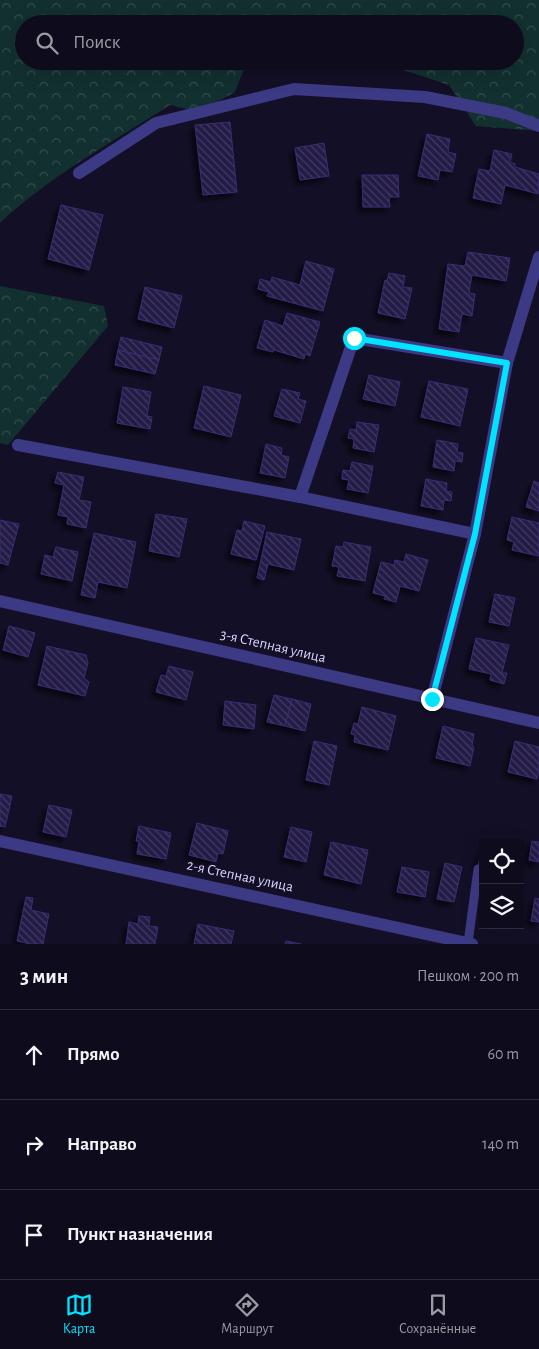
<!DOCTYPE html>
<html lang="ru">
<meta charset="utf-8">
<style>
body{margin:0;font-family:"Alegreya Sans",sans-serif;background:#171425;color:#f1f3f6}
.controls{position:absolute;right:15px;bottom:15px;display:grid;overflow:hidden;border-radius:0px;box-shadow:0 5px 20px #0002}
.controls button{width:45px;height:45px;display:grid;place-items:center;padding:0;border:0;border-bottom:1px solid #2e2b3b;background:#0e0b1c;color:#f1f3f6;font:25px sans-serif}
.stop{position:absolute;width:15px;height:15px;margin:-11px;border:4px solid #00e5ff;border-radius:50%;background:#fff}
.stop.end{background:#00e5ff;border-color:#fff;box-shadow:0 1px 5px #0008}
.list{margin:0;padding:0;list-style:none}
h2{display:flex;justify-content:space-between;align-items:center;height:65px;margin:0;padding:0 20px;font-size:21px}
h2 small{font-size:16px;font-weight:400;color:#9b9ba3}
.list li{display:grid;grid-template-columns:32px 1fr auto;gap:15px;align-items:center;box-sizing:border-box;height:90px;padding:0 20px;border-top:1px solid #2e2b3b}
.list b{display:block;font-size:19px;white-space:nowrap}
.list em{font-size:16px;font-style:normal;color:#9b9ba3}
.icon{flex:none;width:28px;height:28px;fill:none;stroke:currentColor;stroke-width:2;stroke-linecap:round;stroke-linejoin:round}
.map{position:relative;flex:none;width:539px;height:944px;overflow:hidden}
.search{position:absolute;background:#0e0b1c;box-shadow:0 5px 20px #0002;left:15px;right:15px;top:15px;height:55px;display:flex;align-items:center;gap:12px;box-sizing:border-box;padding:0 18px;border-radius:28px;color:#9b9ba3;font-size:19px}
.sheet{height:335px;background:#0e0b1c}
nav{display:flex;justify-content:space-around;align-items:center;box-sizing:border-box;height:70px;border-top:1px solid #2e2b3b;background:#0e0b1c;font-size:14px;color:#9b9ba3}
nav a{display:grid;justify-items:center;gap:2px}
nav .on{color:#00e5ff}
.map>svg:first-child{display:block}
</style>
<div class="map">
<svg width="539" height="944" viewBox="0 0 539 944">
<defs>
<pattern id="forest-crowns" width="20" height="18" patternUnits="userSpaceOnUse" patternTransform="scale(1.25)"><rect width="20" height="18" fill="#12302f"/><path d="M2 6a3 3 0 1 1 6 0M12 15a3 3 0 1 1 6 0" fill="none" stroke="#344d4e"/></pattern>
<pattern id="building-back-hatch" width="6" height="6" patternUnits="userSpaceOnUse" patternTransform="scale(1.25)"><rect width="6" height="6" fill="#241b47"/><path d="M-1 5l2 2M0 0l6 6M5-1l2 2" fill="none" stroke="#433b63"/></pattern>
<filter id="shadow"><feDropShadow dx="-4.5" dy="4.5" stdDeviation="2.5" flood-color="#0009"/></filter>
</defs>
<rect width="100%" height="100%" fill="#130f26"/>
<!-- forest -->
<g fill="url(#forest-crowns)">
<path d="M 0,0 L 539,0 L 539,131 L 476,126 L 449,85 L 376,61 L 515,61 L 515,24 L 24,24 L 24,61 L 247,61 L 235,92 L 199,112 L 170,105 C 112,142 50,176 0,223 Z"/>
<path d="M 0,286 L 104,306 L 108,326 L 8,445 L 0,443 Z"/>
</g>
<!-- building -->
<g fill="url(#building-back-hatch)" stroke="#3b2d73" filter="url(#shadow)">
<path d="M 230,122 L 237,192 L 203,195 L 195,125 Z"/>
<path d="M 427,134 L 450,139 L 448,152 L 456,154 L 452,172 L 440,170 L 438,180 L 418,176 Z"/>
<path d="M 324,143 L 329,176 L 300,180 L 295,148 Z"/>
<path d="M 494,150 L 512,154 L 510,162 L 515,164 L 515,167 L 539,174 L 538,194 L 505,185 L 501,204 L 473,198 L 479,169 L 490,171 Z"/>
<path d="M 362,175 L 398,175 L 399,197 L 389,197 L 390,207 L 363,207 Z"/>
<path d="M 61,205 L 103,215 L 89,270 L 48,259 Z"/>
<path d="M 468,252 L 510,258 L 506,281 L 472,275 L 469,293 L 475,294 L 472,316 L 462,314 L 459,332 L 439,329 L 448,264 L 465,266 Z"/>
<path d="M 306,261 L 334,269 L 323,311 L 267,296 L 269,292 L 258,289 L 260,279 L 271,282 L 272,277 L 300,285 Z"/>
<path d="M 389,273 L 405,276 L 403,287 L 412,288 L 405,319 L 378,313 L 385,280 L 387,281 Z"/>
<path d="M 145,287 L 182,296 L 174,328 L 138,319 Z"/>
<path d="M 287,313 L 320,322 L 310,356 L 305,354 L 304,359 L 274,350 L 273,352 L 257,348 L 265,320 L 283,326 Z"/>
<path d="M 121,337 L 162,347 L 159,360 L 118,350 Z"/>
<path d="M 118,350 L 159,360 L 155,374 L 115,365 Z"/>
<path d="M 369,375 L 400,382 L 395,406 L 363,399 Z"/>
<path d="M 429,381 L 468,389 L 460,426 L 421,417 Z"/>
<path d="M 204,386 L 241,395 L 231,437 L 194,428 Z"/>
<path d="M 123,387 L 151,392 L 147,416 L 152,417 L 150,429 L 117,423 Z"/>
<path d="M 282,389 L 300,393 L 298,399 L 306,401 L 300,423 L 274,416 Z"/>
<path d="M 357,422 L 379,425 L 374,452 L 353,448 L 354,439 L 348,438 L 350,429 L 356,430 Z"/>
<path d="M 437,440 L 458,444 L 457,452 L 463,453 L 462,462 L 455,461 L 454,471 L 433,467 Z"/>
<path d="M 266,444 L 282,448 L 281,455 L 289,457 L 285,478 L 260,473 Z"/>
<path d="M 352,462 L 373,466 L 368,493 L 347,489 L 349,480 L 342,479 L 343,470 L 350,471 Z"/>
<path d="M 58,472 L 84,477 L 79,500 L 91,502 L 86,528 L 67,524 L 68,517 L 58,515 L 64,485 L 55,483 Z"/>
<path d="M 426,479 L 447,483 L 446,491 L 452,492 L 451,501 L 444,500 L 443,510 L 421,506 Z"/>
<path d="M 534,481 L 539,483 L 539,511 L 526,507 Z"/>
<path d="M 156,514 L 187,519 L 179,557 L 149,551 Z"/>
<path d="M 512,517 L 539,523 L 539,556 L 512,550 L 514,542 L 507,540 Z"/>
<path d="M 0,520 L 19,524 L 8,565 L 0,563 Z"/>
<path d="M 244,521 L 265,526 L 256,560 L 231,554 L 237,530 L 242,531 Z"/>
<path d="M 267,532 L 301,539 L 294,570 L 268,564 L 264,580 L 257,578 Z"/>
<path d="M 94,533 L 136,542 L 127,588 L 98,582 L 95,598 L 81,595 Z"/>
<path d="M 344,542 L 371,547 L 365,581 L 337,576 L 339,567 L 332,566 L 336,546 L 343,547 Z"/>
<path d="M 56,547 L 78,552 L 72,581 L 41,574 L 45,555 L 53,557 Z"/>
<path d="M 406,554 L 428,560 L 419,591 L 400,586 L 396,602 L 384,599 L 385,596 L 373,593 L 381,562 L 394,565 L 395,560 L 404,562 Z"/>
<path d="M 495,594 L 515,598 L 509,626 L 489,622 Z"/>
<path d="M 9,626 L 35,633 L 28,657 L 3,650 Z"/>
<path d="M 476,638 L 509,645 L 502,673 L 507,673 L 504,684 L 490,680 L 491,674 L 469,669 Z"/>
<path d="M 47,646 L 86,655 L 88,663 L 84,678 L 89,682 L 85,696 L 38,685 Z"/>
<path d="M 169,666 L 193,672 L 186,700 L 156,692 L 161,675 L 166,676 Z"/>
<path d="M 274,695 L 292,699 L 285,726 L 267,722 Z"/>
<path d="M 292,699 L 311,704 L 305,731 L 285,726 Z"/>
<path d="M 225,701 L 256,705 L 254,729 L 223,725 Z"/>
<path d="M 362,707 L 396,716 L 388,750 L 354,742 L 355,735 L 351,734 L 354,723 L 358,724 Z"/>
<path d="M 443,726 L 474,734 L 472,746 L 474,747 L 470,766 L 436,758 Z"/>
<path d="M 314,741 L 337,746 L 329,785 L 306,780 Z"/>
<path d="M 515,741 L 539,747 L 539,770 L 537,779 L 508,772 Z"/>
<path d="M 0,794 L 12,796 L 5,827 L 0,826 Z"/>
<path d="M 49,805 L 72,810 L 66,837 L 43,832 Z"/>
<path d="M 197,823 L 228,831 L 223,854 L 218,853 L 216,862 L 189,855 Z"/>
<path d="M 139,826 L 171,833 L 166,859 L 137,854 L 139,841 L 136,841 Z"/>
<path d="M 291,827 L 312,832 L 306,862 L 284,857 Z"/>
<path d="M 532,841 L 539,842 L 539,862 L 529,860 Z"/>
<path d="M 331,842 L 368,850 L 361,884 L 324,875 Z"/>
<path d="M 483,845 L 483,867 L 478,866 Z"/>
<path d="M 445,863 L 462,867 L 454,902 L 437,899 Z"/>
<path d="M 402,867 L 429,872 L 425,897 L 397,892 Z"/>
<path d="M 26,897 L 33,898 L 31,910 L 49,914 L 43,944 L 31,944 L 17,941 Z"/>
<path d="M 535,898 L 539,899 L 539,922 L 531,921 Z"/>
<path d="M 139,916 L 150,917 L 149,926 L 158,927 L 155,944 L 126,944 L 129,922 L 138,924 Z"/>
<path d="M 198,924 L 234,931 L 231,944 L 194,944 Z"/>
<path d="M 286,941 L 301,944 L 285,944 Z"/>
</g>
<g fill="none" stroke-linecap="round" stroke-linejoin="round">
<!-- lane -->
<path stroke="#3d3a85" stroke-width="9" d="M 468,943 L 478,869"/>
<!-- street -->
<g stroke="#3d3a85" stroke-width="12">
<path d="M 79,173 L 156,123 L 294,89 L 425,97 L 506,113 L 539,126"/>
<path d="M 18,445 L 300,497 L 475,534"/>
<path d="M 300,497 L 354,338 L 507,363"/>
<path d="M 0,601 L 539,723"/>
<path d="M 432,699 L 475,534 L 507,363 L 539,257"/>
<path d="M 0,841 L 472,944"/>
</g>
</g>
<g fill="none" stroke-linecap="round" stroke-linejoin="round">
<!-- route -->
<path stroke="#00e5ff" stroke-width="6" d="M 354,338 L 507,363 L 475,534 L 432,699"/>
</g>
<g text-anchor="middle" dominant-baseline="central" stroke-width="4" stroke-linejoin="round" paint-order="stroke">
<!-- street labels -->
<g font-size="15" fill="#d9d4ff" stroke="#130f26">
<text transform="translate(273 646) rotate(13)">3-я Степная улица</text>
<text transform="translate(240 876) rotate(12)">2-я Степная улица</text>
</g>
</g>
</svg>
<div class="controls">
<button><svg class="icon" aria-label="locate" viewBox="0 0 24 24"><circle cx="12" cy="12" r="6"/><path d="M12 2v4M12 18v4M2 12h4M18 12h4"/></svg></button>
<button><svg class="icon" aria-label="layers" viewBox="0 0 24 24"><path d="M12 4l9 5-9 5-9-5zM3 14l9 5 9-5"/></svg></button>
</div>
<div class="stop" style="left:354px;top:338px"></div>
<div class="stop end" style="left:432px;top:699px"></div>
<div class="search"><svg class="icon" aria-label="search" viewBox="0 0 24 24"><circle cx="10" cy="10" r="6"/><path d="M15 15l6 6"/></svg>Поиск</div>
</div>
<section class="sheet">
<h2>3 мин<small>Пешком · 200 m</small></h2>
<ul class="list">
<li><svg class="icon" aria-label="ahead" viewBox="0 0 24 24"><path d="M12 20V5M6 11l6-6 6 6"/></svg><div><b>Прямо</b></div><em>60 m</em></li>
<li><svg class="icon" aria-label="right" viewBox="0 0 24 24"><path d="M7 20v-9h11M14 6l5 5-5 5"/></svg><div><b>Направо</b></div><em>140 m</em></li>
<li><svg class="icon" aria-label="arrive" viewBox="0 0 24 24"><path d="M6 21V4h12l-3 4 3 4H6"/></svg><div><b>Пункт назначения</b></div></li>
</ul>
</section>
<nav>
<a class="on"><svg class="icon" aria-label="map" viewBox="0 0 24 24"><path d="M3 6l6-2 6 2 6-2v14l-6 2-6-2-6 2zM9 4v14M15 6v14"/></svg>Карта</a>
<a><svg class="icon" aria-label="directions" viewBox="0 0 24 24"><path d="M12 3l9 9-9 9-9-9zM9 14v-3h6M13 9l2 2-2 2"/></svg>Маршрут</a>
<a><svg class="icon" aria-label="saved" viewBox="0 0 24 24"><path d="M7 4h10v16l-5-4-5 4z"/></svg>Сохранённые</a>
</nav>
